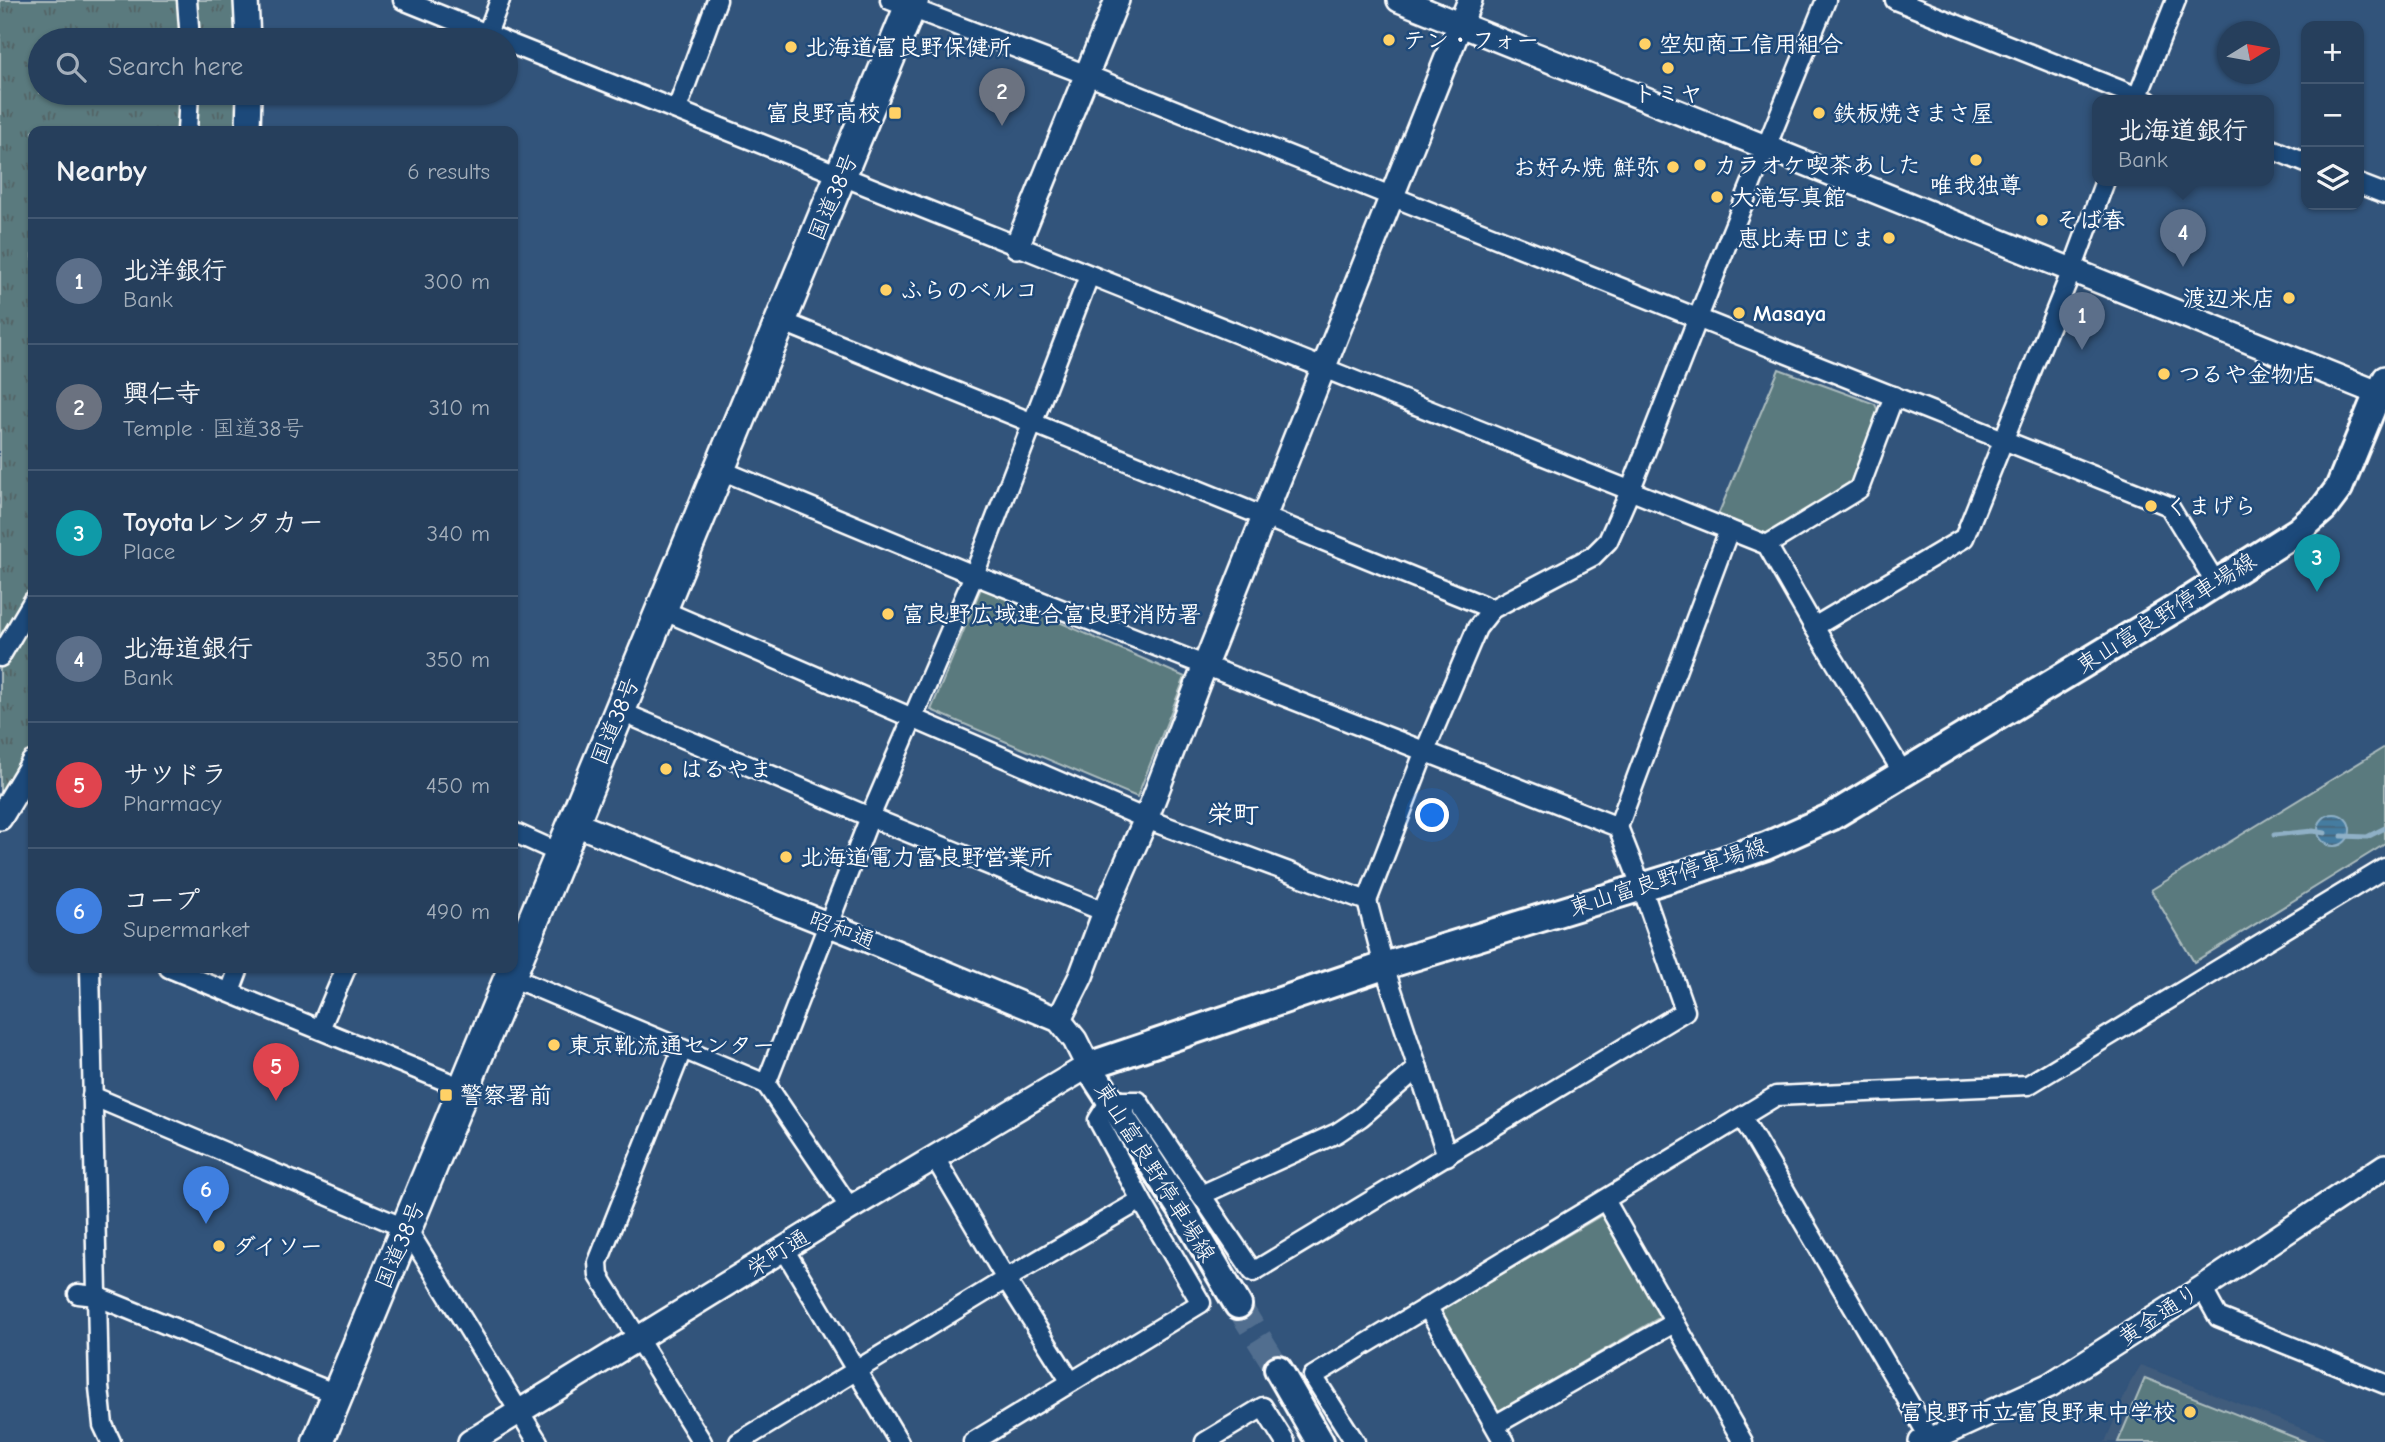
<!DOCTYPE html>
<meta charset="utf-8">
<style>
body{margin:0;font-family:"Comic Neue","Klee One",sans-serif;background:#2e4662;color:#f1f3f6}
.controls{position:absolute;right:21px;top:21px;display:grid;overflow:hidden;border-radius:14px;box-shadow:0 2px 5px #0004}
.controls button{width:63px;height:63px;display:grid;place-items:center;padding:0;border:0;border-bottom:2px solid #425872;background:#263f5c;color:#f1f3f6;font:35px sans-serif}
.compass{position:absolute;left:2217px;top:21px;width:63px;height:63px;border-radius:50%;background:#263f5c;box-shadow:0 2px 5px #0004;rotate:79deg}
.you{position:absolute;left:1433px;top:816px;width:24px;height:24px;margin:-18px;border:5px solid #fff;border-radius:50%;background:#1a73e8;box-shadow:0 0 0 10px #1a73e833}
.badge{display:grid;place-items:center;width:46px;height:46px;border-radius:50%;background:#ffd166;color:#fff;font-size:23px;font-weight:700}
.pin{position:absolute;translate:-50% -58px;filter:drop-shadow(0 2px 4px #0008)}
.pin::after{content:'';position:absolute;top:37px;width:24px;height:21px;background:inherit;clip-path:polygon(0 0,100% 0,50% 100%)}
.popup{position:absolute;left:2092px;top:95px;width:182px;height:91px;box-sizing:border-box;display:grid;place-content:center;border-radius:14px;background:#263f5c;filter:drop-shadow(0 2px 5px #0005);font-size:23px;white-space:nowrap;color:#a4afbb}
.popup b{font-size:26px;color:#f1f3f6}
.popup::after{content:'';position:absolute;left:50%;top:100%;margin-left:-14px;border:14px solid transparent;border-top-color:#263f5c}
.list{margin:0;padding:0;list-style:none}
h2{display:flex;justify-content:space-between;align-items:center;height:91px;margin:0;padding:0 28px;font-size:30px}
h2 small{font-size:23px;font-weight:400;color:#a4afbb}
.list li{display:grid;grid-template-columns:46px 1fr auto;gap:21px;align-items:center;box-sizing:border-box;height:126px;padding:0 28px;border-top:2px solid #425872}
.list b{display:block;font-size:26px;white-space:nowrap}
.list p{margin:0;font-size:23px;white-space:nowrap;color:#a4afbb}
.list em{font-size:23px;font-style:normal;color:#a4afbb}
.icon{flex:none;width:38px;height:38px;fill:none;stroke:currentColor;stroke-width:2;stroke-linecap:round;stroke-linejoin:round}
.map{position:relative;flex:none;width:2385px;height:1442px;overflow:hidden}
.search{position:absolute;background:#263f5c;box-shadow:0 2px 5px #0004;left:28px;top:28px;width:490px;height:77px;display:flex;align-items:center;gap:18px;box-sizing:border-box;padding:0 24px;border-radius:38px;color:#a4afbb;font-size:26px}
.panel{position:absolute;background:#263f5c;box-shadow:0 2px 5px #0004;left:28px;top:126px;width:490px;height:847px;border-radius:14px}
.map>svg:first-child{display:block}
</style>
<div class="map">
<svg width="2385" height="1442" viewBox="0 0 2385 1442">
<defs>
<pattern id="grass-tufts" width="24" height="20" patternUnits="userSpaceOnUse" patternTransform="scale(1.75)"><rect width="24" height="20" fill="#5a7a7e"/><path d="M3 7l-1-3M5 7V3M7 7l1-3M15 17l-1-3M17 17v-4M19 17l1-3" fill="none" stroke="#536365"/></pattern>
<pattern id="water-rules" width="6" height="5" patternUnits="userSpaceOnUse" patternTransform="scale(1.75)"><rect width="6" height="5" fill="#447ba0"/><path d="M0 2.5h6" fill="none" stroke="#486476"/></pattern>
</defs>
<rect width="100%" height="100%" fill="#32547b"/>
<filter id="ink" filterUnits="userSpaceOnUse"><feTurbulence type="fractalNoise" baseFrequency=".0143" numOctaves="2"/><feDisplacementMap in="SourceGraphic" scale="14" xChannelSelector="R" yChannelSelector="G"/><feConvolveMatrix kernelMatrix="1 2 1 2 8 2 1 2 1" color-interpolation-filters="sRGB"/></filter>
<g filter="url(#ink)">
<!-- built -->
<path fill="#3f5b7c" d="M 2141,1365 L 2336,1442 L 2105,1442 L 2130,1383 Z"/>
<!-- grass -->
<path fill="url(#grass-tufts)" stroke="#acbcbe" stroke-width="2" d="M 0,0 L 246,0 L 248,40 L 40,40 L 40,93 L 249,93 L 248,131 L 33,131 L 33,763 L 0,818 Z"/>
<!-- green -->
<g fill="#5a7a7e" stroke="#acbcbe" stroke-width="2">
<path d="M 1779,369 L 1875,404 L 1878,411 L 1851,481 L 1771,536 L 1718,515 Z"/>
<path d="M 981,588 L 1185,677 L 1137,797 L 931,710 Z"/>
<path d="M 2385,747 L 2385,844 L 2194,962 L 2151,890 Z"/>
<path d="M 1602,1215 L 1662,1316 L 1498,1412 L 1441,1310 Z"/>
<path d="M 2145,1378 L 2306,1442 L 2118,1442 Z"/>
</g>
<!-- water -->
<circle fill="url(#water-rules)" stroke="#8fb0c6" stroke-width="2" cx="2334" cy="830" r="16"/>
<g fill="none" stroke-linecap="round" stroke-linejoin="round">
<!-- stream -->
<g stroke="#8fb0c6" stroke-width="5">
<path d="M 2274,835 L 2313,831 L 2325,833"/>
<path d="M 2342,836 L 2367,837 L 2385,828"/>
</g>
<!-- secondary-tunnel -->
<path stroke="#516e8f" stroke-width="26" stroke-dasharray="26 13" stroke-linecap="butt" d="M 1238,1305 L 1278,1369"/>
<defs>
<g id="minor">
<path d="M 187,0 L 190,40"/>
<path d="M 403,0 L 502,40"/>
<path d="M 890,0 L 1087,75 L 2169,506 L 2216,583"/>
<path d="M 1895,0 L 2148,101"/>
<path d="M 487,34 L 500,0"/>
<path d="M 506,42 L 1767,545 L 1814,627 L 1903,773"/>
<path d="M 2136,101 L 2176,0"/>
<path d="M 677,109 L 717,0"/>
<path d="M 187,131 L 189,93"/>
<path d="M 2269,148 L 2306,163"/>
<path d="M 2359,184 L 2385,194"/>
<path d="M 781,321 L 1492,609"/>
<path d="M 721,470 L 974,575 L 1618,827 L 1642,888 L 1685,1011 L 1253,1272 L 1138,1101 L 1110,1101 L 1098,1120 L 1141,1200 L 1201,1303 L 973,1442"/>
<path d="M 1767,545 L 1859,489 L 1894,396"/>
<path d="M 660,609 L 1146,819 L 1367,901 L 1384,966 L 1447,1156"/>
<path d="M 1814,627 L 1964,538 L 2072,270 L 2105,181"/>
<path d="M 0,657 L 33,601"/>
<path d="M 619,711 L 870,817 L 1105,912"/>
<path d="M 1618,827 L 1729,530"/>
<path d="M 513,832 L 562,854"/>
<path d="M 1367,901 L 1424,753 L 1477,628 L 1492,609 L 1593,556 L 1608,541 L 1630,491 L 1730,236 L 1826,0"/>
<path d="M 90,968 L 99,1387 L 103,1425 L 111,1442"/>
<path d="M 169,968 L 465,1089"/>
<path d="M 511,977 L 766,1084 L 850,1208"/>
<path d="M 230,992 L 239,968"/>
<path d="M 320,1029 L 346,968"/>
<path d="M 682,1050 L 598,1262 L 599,1276 L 702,1442"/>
<path d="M 766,1084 L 870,817 L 974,575 L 1089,276"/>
<path d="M 92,1096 L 407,1229 L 538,1442"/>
<path d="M 1742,1117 L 1932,1442"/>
<path d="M 935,1158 L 1006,1279 L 1071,1382"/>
<path d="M 1201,1195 L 1337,1133 L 1361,1117 L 1418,1068"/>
<path d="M 1605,1200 L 1743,1442"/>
<path d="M 784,1249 L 899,1442"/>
<path d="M 2202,1288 L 2218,1317 L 2385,1384"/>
<path d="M 78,1294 L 96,1296 L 336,1394"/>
<path d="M 1428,1308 L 1504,1442"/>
<path d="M 1495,1425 L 1674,1323"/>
<path d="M 739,1442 L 1006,1279 L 1141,1200"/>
<path d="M 1205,1442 L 1263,1407 L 1285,1442"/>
<path d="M 1355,1442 L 1313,1376 L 1776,1096 L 2028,1085 L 2385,868"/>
</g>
<g id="tertiary">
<path d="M 246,0 L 248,40"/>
<path d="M 1399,0 L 2378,393 L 2385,378"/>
<path d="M 248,131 L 249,93"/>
<path d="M 1017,246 L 1117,0"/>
<path d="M 0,818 L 33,763"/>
<path d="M 1059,1020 L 1081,976 L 1105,912 L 1146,819 L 1205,665 L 1470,0"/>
<path d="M 470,1442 L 850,1208 L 1088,1066 L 1075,1040 L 1059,1020 L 855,935 L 573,823"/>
<path d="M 1921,1442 L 1932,1439 L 2050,1385 L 2202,1288 L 2385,1166"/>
</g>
<g id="secondary">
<path d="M 1238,1305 L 1184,1213 L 1088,1066 L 1384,966 L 1681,875 L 1766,846 L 1831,817 L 2191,599 L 2298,531 L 2324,508 L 2339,488 L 2378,393 L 2385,396"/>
<path d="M 1278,1369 L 1320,1442"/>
</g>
<path id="trunk" d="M 318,1442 L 913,0"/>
</defs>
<!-- minor casing -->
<use href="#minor" stroke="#fff" stroke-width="23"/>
<!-- tertiary casing -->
<use href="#tertiary" stroke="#fff" stroke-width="28"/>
<!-- secondary casing -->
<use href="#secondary" stroke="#fff" stroke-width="32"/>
<!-- trunk casing -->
<use href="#trunk" stroke="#fff" stroke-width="35"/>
<!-- minor -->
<use href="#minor" stroke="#1f4a7a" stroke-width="18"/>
<!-- tertiary -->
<use href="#tertiary" stroke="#1f4a7a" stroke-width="23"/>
<!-- secondary -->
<use href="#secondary" stroke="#1f4a7a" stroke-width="26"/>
<!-- trunk -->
<use href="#trunk" stroke="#1f4a7a" stroke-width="30"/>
</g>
</g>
<!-- markers -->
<g fill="#ffd166" stroke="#1f4a7a" stroke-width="2.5">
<circle cx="1389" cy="40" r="7"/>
<circle cx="1645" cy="44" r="7"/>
<circle cx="791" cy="47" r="7"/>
<circle cx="1668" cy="68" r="7"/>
<rect x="888" y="106" width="14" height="14" rx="3.5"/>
<circle cx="1819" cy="113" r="7"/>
<circle cx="1976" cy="160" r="7"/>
<circle cx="1700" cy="165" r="7"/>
<circle cx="1673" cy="167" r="7"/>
<circle cx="1717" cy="197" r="7"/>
<circle cx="2042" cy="220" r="7"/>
<circle cx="1889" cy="238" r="7"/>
<circle cx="886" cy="290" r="7"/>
<circle cx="2289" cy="298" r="7"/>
<circle cx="1739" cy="313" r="7"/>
<circle cx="2164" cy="374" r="7"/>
<circle cx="2151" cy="506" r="7"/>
<circle cx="888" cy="614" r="7"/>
<circle cx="666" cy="769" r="7"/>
<circle cx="786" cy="857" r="7"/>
<circle cx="554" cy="1045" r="7"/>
<rect x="439" y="1088" width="14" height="14" rx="3.5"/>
<circle cx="219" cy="1246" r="7"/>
<circle cx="2190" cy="1412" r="7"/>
</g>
<g text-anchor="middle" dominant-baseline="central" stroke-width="5" stroke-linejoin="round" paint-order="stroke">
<!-- poi labels -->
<g font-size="23" font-weight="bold" fill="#fff" stroke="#1f4a7a" text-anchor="start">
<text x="1403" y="40">テン・フォー</text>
<text x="1659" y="44">空知商工信用組合</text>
<text x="805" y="47">北海道富良野保健所</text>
<text x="1668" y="93" text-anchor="middle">トミヤ</text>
<text x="881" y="113" text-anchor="end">富良野高校</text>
<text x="1833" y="113">鉄板焼きまさ屋</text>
<text x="1714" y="165">カラオケ喫茶あした</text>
<text x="1659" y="167" text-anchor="end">お好み焼 鮮弥</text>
<text x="1976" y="185" text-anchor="middle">唯我独尊</text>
<text x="1731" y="197">大滝写真館</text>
<text x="2056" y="220">そば春</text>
<text x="1875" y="238" text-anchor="end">恵比寿田じま</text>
<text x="900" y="290">ふらのベルコ</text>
<text x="2275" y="298" text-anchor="end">渡辺米店</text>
<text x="1753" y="313">Masaya</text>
<text x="2178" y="374">つるや金物店</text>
<text x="2165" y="506">くまげら</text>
<text x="902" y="614">富良野広域連合富良野消防署</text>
<text x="680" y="769">はるやま</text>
<text x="800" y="857">北海道電力富良野営業所</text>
<text x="568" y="1045">東京靴流通センター</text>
<text x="460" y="1095">警察署前</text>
<text x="233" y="1246">ダイソー</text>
<text x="2176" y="1412" text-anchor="end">富良野市立富良野東中学校</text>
</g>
<!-- street labels -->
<g font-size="23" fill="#fff" stroke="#1f4a7a">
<text transform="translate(833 197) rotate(-67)">国道38号</text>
<text transform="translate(2166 613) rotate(-32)">東山富良野停車場線</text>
<text transform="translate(615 721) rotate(-68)">国道38号</text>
<text transform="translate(1668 877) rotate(-18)">東山富良野停車場線</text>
<text transform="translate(842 930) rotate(21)">昭和通</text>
<text transform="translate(1155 1172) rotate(58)">東山富良野停車場線</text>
<text transform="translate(400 1245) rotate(-67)">国道38号</text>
<text transform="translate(778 1253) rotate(-32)">栄町通</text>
<text transform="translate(2159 1315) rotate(-33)">黄金通り</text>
</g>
<!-- quarter labels -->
<g font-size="26" font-weight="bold" fill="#fff" stroke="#1f4a7a">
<text x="1233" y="815">栄町</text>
</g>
</g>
</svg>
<div class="controls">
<button>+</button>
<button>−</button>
<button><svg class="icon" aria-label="layers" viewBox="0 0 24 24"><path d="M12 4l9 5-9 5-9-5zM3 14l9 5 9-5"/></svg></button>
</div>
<svg class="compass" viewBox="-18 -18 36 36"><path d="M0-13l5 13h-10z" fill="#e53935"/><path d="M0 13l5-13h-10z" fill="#a4afbb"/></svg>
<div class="you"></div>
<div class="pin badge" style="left:2082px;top:350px;background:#5c6f8a">1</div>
<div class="pin badge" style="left:1002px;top:126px;background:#6b7280">2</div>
<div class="pin badge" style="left:2317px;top:592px;background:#0f9aa8">3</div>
<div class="pin badge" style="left:2183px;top:267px;background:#5c6f8a">4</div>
<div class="popup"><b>北海道銀行</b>Bank</div>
<div class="pin badge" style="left:276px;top:1101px;background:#e0444e">5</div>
<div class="pin badge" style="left:206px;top:1224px;background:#3f7fe0">6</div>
<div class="search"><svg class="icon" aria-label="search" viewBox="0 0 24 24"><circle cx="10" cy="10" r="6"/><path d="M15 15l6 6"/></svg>Search here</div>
<section class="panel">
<h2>Nearby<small>6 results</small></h2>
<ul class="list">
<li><span class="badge" style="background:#5c6f8a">1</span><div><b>北洋銀行</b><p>Bank</p></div><em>300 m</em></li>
<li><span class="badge" style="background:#6b7280">2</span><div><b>興仁寺</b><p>Temple · 国道38号</p></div><em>310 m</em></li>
<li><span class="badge" style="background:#0f9aa8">3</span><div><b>Toyotaレンタカー</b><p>Place</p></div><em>340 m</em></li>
<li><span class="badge" style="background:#5c6f8a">4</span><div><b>北海道銀行</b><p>Bank</p></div><em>350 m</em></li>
<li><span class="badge" style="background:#e0444e">5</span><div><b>サツドラ</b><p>Pharmacy</p></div><em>450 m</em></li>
<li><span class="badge" style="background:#3f7fe0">6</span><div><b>コープ</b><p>Supermarket</p></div><em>490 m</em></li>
</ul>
</section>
</div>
